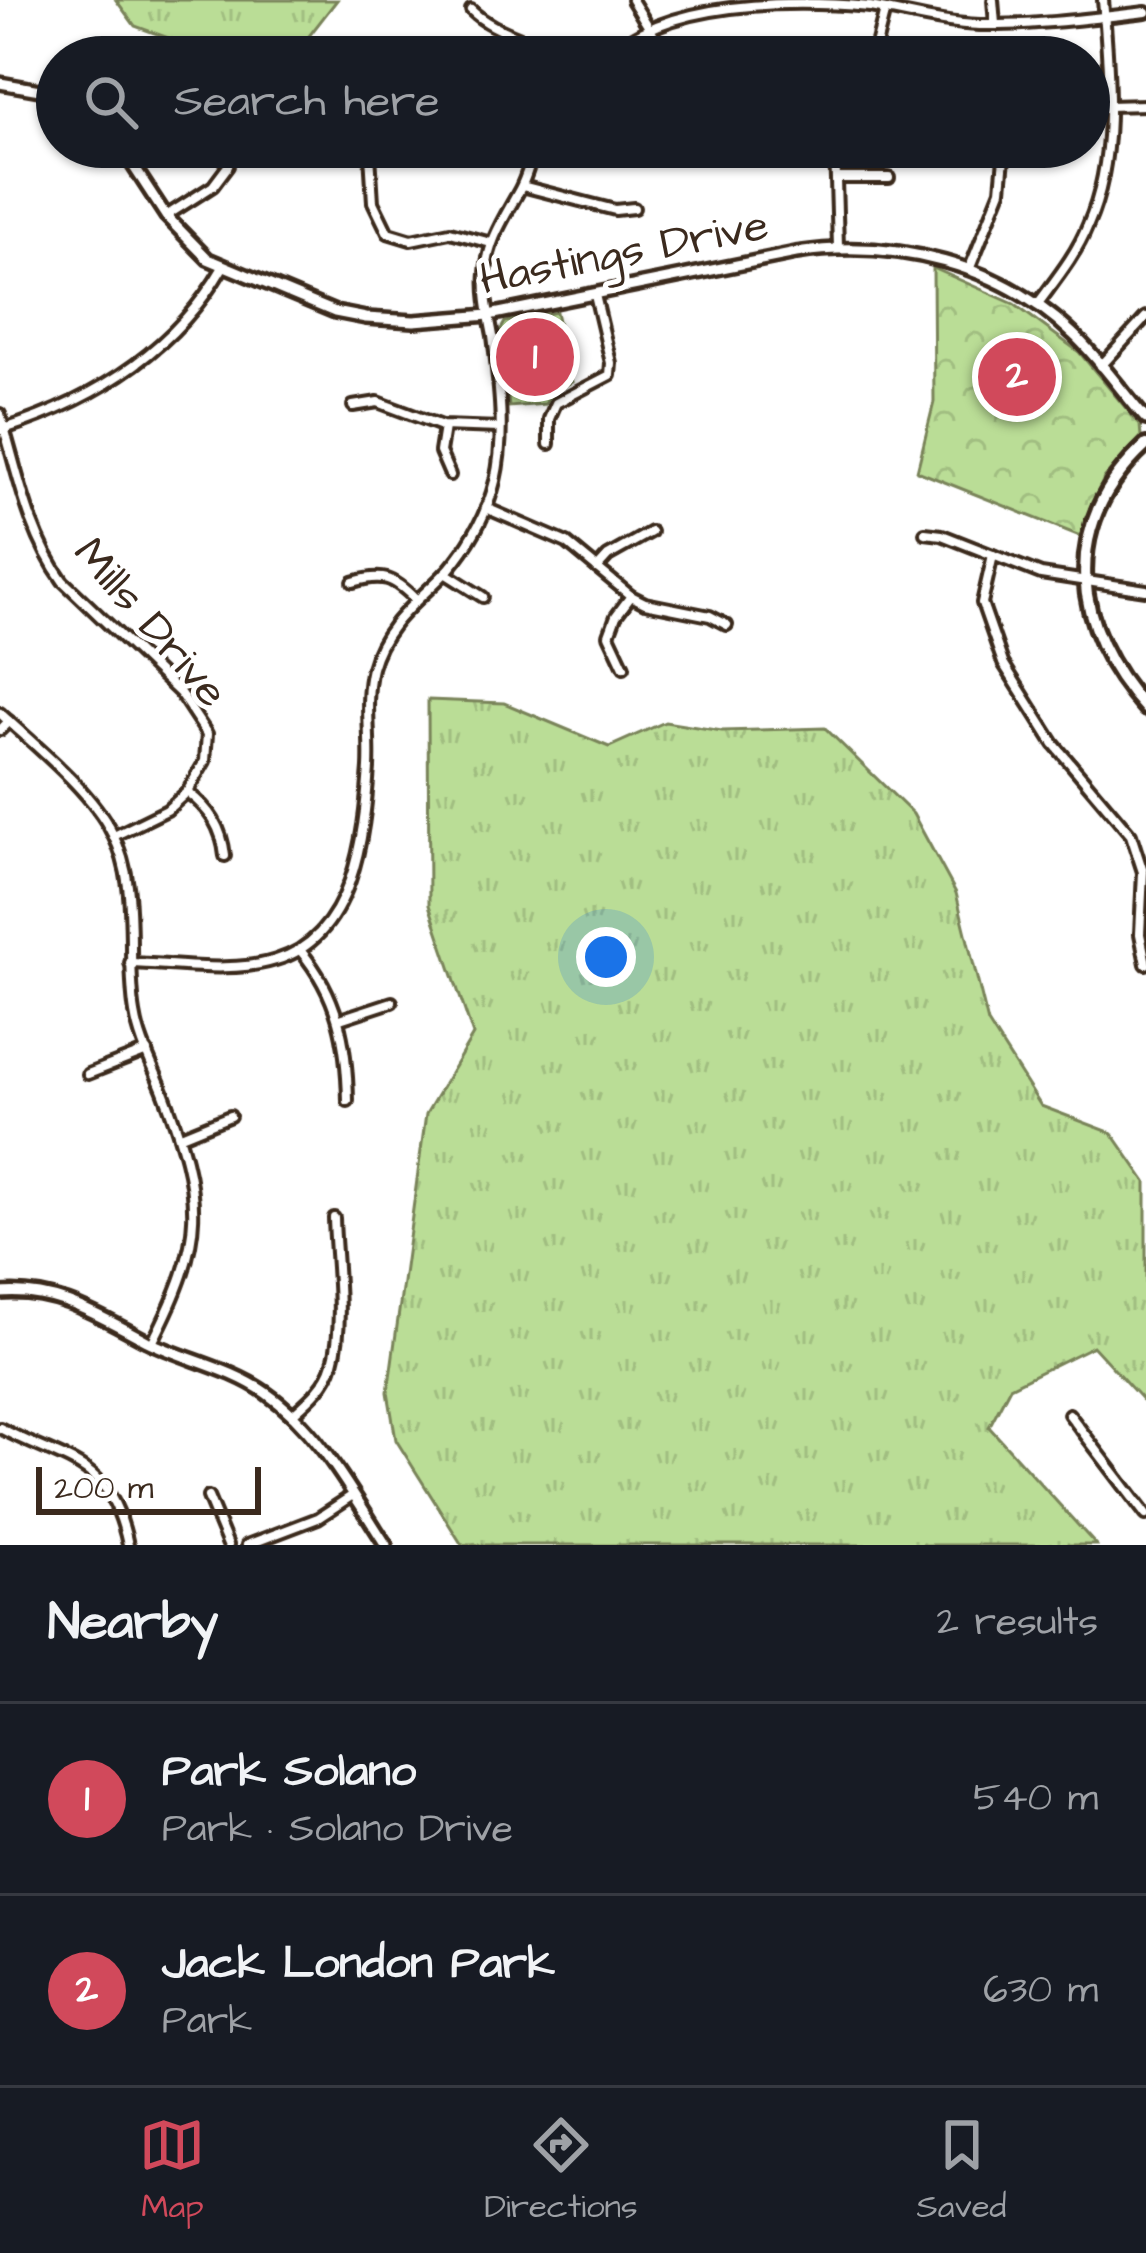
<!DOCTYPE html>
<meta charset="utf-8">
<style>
body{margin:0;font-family:"Architects Daughter",sans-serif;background:#20242c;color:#f1f3f6}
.scale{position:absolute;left:36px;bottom:30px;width:225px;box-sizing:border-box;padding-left:12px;border:6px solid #3b2a1e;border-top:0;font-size:33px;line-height:42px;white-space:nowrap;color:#3b2a1e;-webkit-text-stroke:9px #fff;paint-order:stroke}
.you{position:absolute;left:606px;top:957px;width:42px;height:42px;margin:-30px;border:9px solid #fff;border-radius:50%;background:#1a73e8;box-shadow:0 0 0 18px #1a73e833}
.badge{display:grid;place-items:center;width:78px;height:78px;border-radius:50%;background:#d1495b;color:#fff;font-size:39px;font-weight:700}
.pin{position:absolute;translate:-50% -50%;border:6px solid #fff;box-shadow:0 3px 12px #0006}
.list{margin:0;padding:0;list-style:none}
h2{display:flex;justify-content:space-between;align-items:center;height:156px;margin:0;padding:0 48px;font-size:51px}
h2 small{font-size:39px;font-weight:400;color:#9ea1a6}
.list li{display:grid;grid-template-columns:78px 1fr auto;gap:36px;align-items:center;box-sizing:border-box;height:192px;padding:0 48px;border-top:3px solid #363941}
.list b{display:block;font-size:45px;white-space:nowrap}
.list p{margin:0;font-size:39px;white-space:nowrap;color:#9ea1a6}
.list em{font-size:39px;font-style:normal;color:#9ea1a6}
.icon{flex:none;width:66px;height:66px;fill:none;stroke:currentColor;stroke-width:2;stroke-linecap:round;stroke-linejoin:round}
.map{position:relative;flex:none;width:1146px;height:1545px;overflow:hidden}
.search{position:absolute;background:#171b24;box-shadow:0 3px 9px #0004;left:36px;right:36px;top:36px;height:132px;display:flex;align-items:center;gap:30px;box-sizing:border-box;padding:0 42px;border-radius:66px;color:#9ea1a6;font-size:45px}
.sheet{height:540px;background:#171b24}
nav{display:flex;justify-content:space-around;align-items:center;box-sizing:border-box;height:168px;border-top:3px solid #363941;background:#171b24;font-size:33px;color:#9ea1a6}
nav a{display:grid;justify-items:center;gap:6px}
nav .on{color:#d1495b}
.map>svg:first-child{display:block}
</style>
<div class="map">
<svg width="1146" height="1545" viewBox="0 0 1146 1545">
<defs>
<pattern id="grass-tufts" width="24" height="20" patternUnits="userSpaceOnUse" patternTransform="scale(3)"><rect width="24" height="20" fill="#badd96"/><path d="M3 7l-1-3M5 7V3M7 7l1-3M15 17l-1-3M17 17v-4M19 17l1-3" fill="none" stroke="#a1be81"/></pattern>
<pattern id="park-crowns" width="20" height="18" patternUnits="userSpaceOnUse" patternTransform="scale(3)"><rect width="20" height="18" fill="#badd96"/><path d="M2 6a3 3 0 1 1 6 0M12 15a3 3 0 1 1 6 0" fill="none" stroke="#a1be81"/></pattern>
</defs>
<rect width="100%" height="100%" fill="#fff"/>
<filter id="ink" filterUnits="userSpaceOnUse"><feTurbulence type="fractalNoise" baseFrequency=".00833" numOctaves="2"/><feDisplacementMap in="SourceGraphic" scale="24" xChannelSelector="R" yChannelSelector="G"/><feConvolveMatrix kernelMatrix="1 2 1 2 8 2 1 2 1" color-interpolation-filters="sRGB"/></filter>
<g filter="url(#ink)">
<!-- grass -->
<g fill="url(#grass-tufts)" stroke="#7a845a" stroke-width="3">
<path d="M 116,0 L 337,0 L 299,49 L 264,57 L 221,57 L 135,26 Z"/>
<path d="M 428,700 L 504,703 L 609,747 L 665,722 L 722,731 L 825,728 L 913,814 L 956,893 L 988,1023 L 1041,1106 L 1112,1133 L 1146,1182 L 1146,1404 L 1093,1346 L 1010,1387 L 989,1427 L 1096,1545 L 462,1545 L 396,1440 L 388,1392 L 426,1114 L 473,1035 L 429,905 Z"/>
</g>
<!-- park -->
<g fill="url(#park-crowns)" stroke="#7a845a" stroke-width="3">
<path d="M 933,268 L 1014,304 L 1079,352 L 1140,425 L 1141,437 L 1104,478 L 1080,536 L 917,471 L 934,402 Z"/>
<path d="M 556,312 L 572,382 L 554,391 L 545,404 L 509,407 L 500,331 L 505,322 Z"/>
</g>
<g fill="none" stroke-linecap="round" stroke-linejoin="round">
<defs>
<g id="minor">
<path d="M 632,0 L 667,57"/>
<path d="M 993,0 L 995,24"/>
<path d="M 471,10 C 494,33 531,38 558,57"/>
<path d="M 607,57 C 665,0 791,0 870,7 C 906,13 943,24 980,25 C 1032,26 1094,18 1146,12"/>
<path d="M 710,57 L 775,48 L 851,57"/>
<path d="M 873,57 L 885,10"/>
<path d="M 1108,106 L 1146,105"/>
<path d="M 835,147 L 838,247"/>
<path d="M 370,154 L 373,202 L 388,233 L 411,240 L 450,232 L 491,243"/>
<path d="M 761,155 L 773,149 L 835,151"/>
<path d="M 836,178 L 889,178"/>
<path d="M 522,186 L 615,210 L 634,208"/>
<path d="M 166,216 L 213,186 L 228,166"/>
<path d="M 969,270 L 1001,190 L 1005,147"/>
<path d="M 1037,305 C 1056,279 1076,255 1088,225 C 1118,157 1109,72 1103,0"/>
<path d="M 1101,366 L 1146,317"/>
<path d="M 353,406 L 378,402 L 442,426 L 500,428"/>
<path d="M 0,414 C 18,472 27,531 63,581 L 180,693 L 207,734 L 205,761 L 187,792 L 167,810 L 114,836"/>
<path d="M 444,427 L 440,452 L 450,475"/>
<path d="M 1,430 C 93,401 174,352 223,267"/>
<path d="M 549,444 L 549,419 L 556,403 L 610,375 L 611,363 L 595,295"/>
<path d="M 486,508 L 567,543 L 631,596 L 645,603 L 710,616 L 727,625"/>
<path d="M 925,533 L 942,535 L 1041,574 L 1146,590"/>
<path d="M 993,555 L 982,603 L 1003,663 L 1054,744 L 1131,835 L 1143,872 L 1140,934 L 1146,964"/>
<path d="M 597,568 L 608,556 L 651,532"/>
<path d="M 445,573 L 483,597"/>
<path d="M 353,582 C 383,573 393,577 415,599"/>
<path d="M 624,667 L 609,635 L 616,616 L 631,596"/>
<path d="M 0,713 C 35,746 91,790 112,833 C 141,888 125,954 135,1013 C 139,1040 153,1066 163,1091 C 204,1199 206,1238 152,1343"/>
<path d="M 0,730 L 9,721"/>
<path d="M 187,792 C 210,809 222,828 225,856"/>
<path d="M 300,950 C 338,995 347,1043 348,1101"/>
<path d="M 130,963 C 176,964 232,974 276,960 C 354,937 364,836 369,768 C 371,734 364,701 372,668 C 384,623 419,601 449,569 C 471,543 487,514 495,481 C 506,435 499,383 493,336 C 489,315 484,294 486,273 C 488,240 505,217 520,189 C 527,176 530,161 536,147"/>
<path d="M 340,1019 L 392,1002"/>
<path d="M 88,1074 L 147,1051"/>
<path d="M 181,1136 L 230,1116"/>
<path d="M 1069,1414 L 1146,1515"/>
<path d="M 292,1415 C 309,1400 327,1385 333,1363 C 345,1323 335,1259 334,1218"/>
<path d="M 0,1428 C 69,1465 110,1458 128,1545"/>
<path d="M 208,1497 L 228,1545"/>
<path d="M 247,1545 L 318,1518 L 353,1495"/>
</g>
<g id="tertiary">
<path d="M 0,83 L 57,93"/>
<path d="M 121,147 L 166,216 L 208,259 L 335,312 L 366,318 L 414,321 L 489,315 L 796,253 C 894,238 1001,264 1073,334 C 1100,359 1121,391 1146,419"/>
<path d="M 0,1293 C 57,1288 99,1316 147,1341 C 186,1360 230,1368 266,1393 C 319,1430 351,1492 386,1545"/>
</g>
<path id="secondary" d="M 1146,445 C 1058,525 1072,628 1146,709"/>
</defs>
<!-- minor casing -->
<use href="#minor" stroke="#3b2a1e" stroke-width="16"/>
<!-- tertiary casing -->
<use href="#tertiary" stroke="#3b2a1e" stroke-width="18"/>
<!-- secondary casing -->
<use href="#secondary" stroke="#3b2a1e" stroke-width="20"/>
<!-- minor -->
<use href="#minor" stroke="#fff" stroke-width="8"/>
<!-- tertiary -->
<use href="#tertiary" stroke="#fff" stroke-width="9"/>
<!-- secondary -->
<use href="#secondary" stroke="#fff" stroke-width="10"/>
</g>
</g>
<g text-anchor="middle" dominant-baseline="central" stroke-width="10" stroke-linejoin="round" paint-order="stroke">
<!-- street labels -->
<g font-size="45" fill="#3b2a1e" stroke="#fff">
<text transform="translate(624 253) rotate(-11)">Hastings Drive</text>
<text transform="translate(150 623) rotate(49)">Mills Drive</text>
</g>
</g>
</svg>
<div class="scale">200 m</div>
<div class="you"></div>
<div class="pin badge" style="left:535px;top:357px">1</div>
<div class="pin badge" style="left:1017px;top:377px">2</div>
<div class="search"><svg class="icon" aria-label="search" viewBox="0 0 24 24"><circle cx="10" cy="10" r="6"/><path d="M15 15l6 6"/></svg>Search here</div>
</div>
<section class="sheet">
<h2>Nearby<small>2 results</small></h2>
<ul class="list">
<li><span class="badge">1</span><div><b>Park Solano</b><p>Park · Solano Drive</p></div><em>540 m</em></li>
<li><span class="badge">2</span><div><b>Jack London Park</b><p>Park</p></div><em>630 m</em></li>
</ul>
</section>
<nav>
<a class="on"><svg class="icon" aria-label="map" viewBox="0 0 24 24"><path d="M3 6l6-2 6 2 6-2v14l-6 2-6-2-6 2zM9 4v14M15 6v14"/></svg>Map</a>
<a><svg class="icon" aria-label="directions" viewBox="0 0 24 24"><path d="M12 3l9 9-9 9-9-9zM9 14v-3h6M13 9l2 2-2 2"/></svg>Directions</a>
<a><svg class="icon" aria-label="saved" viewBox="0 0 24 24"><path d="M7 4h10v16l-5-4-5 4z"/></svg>Saved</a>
</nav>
